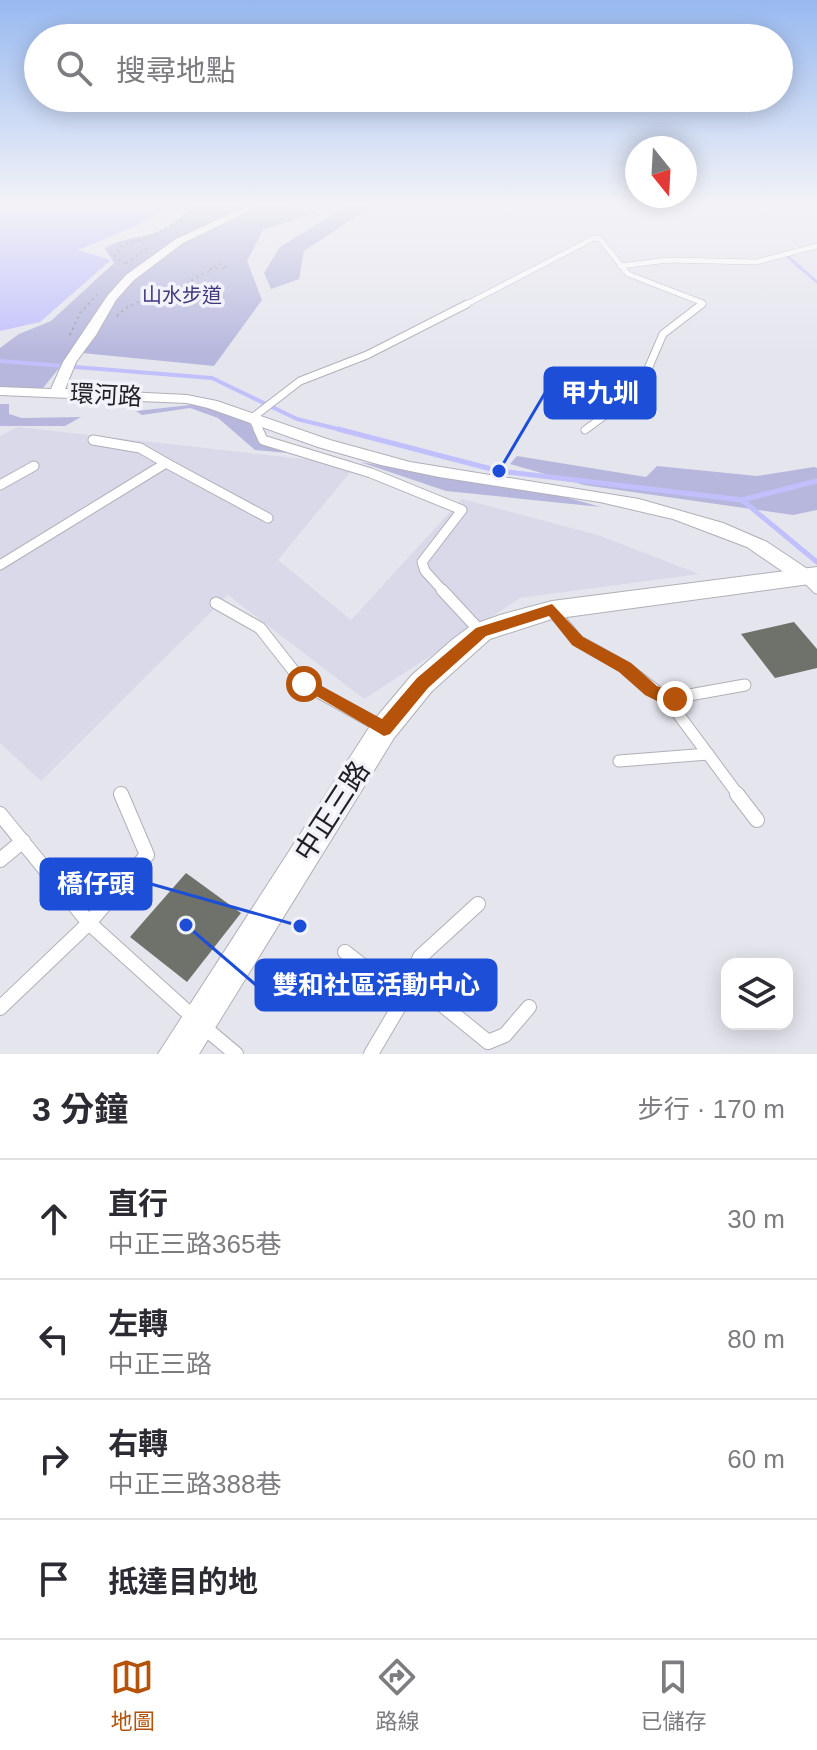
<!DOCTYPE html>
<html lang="zh-TW">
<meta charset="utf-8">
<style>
body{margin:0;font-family:Arial,"Noto Sans TC",sans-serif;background:#f7f7f7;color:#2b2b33}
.controls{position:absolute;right:24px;bottom:24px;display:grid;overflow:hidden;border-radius:16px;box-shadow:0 4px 20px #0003}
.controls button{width:72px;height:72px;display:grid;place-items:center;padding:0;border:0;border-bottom:2px solid #e1e1e2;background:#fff;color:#2b2b33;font:40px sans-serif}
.compass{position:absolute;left:625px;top:136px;width:72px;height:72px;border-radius:50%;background:#fff;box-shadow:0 4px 20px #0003;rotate:162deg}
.stop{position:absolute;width:24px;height:24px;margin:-18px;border:6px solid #b45309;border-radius:50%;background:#fff}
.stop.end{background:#b45309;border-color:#fff;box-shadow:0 2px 8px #0008}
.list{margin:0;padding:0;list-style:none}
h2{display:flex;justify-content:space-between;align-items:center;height:104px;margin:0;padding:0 32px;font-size:34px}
h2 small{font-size:26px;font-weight:400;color:#7c7c81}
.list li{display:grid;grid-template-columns:52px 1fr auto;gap:24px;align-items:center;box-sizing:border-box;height:120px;padding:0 32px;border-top:2px solid #e1e1e2}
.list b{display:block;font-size:30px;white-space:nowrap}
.list p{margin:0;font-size:26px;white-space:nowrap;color:#7c7c81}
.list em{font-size:26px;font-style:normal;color:#7c7c81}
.icon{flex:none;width:44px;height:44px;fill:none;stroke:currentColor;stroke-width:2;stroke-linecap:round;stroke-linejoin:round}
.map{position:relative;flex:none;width:817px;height:1054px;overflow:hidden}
.search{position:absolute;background:#fff;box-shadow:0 4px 20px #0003;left:24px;right:24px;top:24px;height:88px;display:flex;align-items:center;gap:20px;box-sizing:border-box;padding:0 28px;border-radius:44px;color:#7c7c81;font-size:30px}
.sheet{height:584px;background:#fff}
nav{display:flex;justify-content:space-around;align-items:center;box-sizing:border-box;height:112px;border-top:2px solid #e1e1e2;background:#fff;font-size:22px;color:#7c7c81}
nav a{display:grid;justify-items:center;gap:4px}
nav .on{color:#b45309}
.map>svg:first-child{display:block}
</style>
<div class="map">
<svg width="817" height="1054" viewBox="0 0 817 1054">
<rect width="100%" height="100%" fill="#e5e5ee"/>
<!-- built -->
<path fill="#d9d9e9" d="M 18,427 L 356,465 L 278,560 L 351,620 L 462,499 L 598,535 L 699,574 L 520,598 L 364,699 L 228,595 L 41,781 L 0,743 L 0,436 Z"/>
<!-- green -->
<g fill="#b7b7de">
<path d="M 193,206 L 288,206 L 318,212 L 263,230 L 247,261 L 262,300 L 214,366 L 72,352 L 43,388 L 0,388 L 0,348 L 19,334 L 51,321 L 114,263 L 105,248 C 125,236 147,239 168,227 C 177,222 184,212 193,206 Z"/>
<path d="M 346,206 L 372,206 L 304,251 L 299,279 L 271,289 L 264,273 L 280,247 Z"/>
<path d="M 0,404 L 9,404 L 9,414 L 22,418 L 81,417 L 65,426 L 0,426 Z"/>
<path d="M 199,404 L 248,420 L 259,442 L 288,453 L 255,450 L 218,418 L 190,408 L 142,415 L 136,411 Z"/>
<path d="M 517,456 L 646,477 L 657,466 L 757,476 L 814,467 L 817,468 L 817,510 L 793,515 L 584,485 L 510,464 Z"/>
<path d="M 360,462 L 554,494 L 601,507 L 446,491 Z"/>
</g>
<!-- water -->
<path fill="#c1c0fc" d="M 0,206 L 170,206 L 134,227 L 78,250 L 111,260 L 40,322 L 0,331 Z"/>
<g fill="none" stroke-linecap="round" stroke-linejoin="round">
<!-- stream-far2 -->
<path stroke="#c1c0fc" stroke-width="3" d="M 793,254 L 787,256 L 817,282"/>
<!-- stream-far1 -->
<path stroke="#c1c0fc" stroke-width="4" d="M 0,361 L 212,378 L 297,419 L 346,431"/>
<!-- stream -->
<g stroke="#c1c0fc" stroke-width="5">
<path d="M 338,429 L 499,471 L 742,500 L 817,562"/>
<path d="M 742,500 L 817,481"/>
</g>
</g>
<!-- building -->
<g fill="#6f726a">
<path d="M 794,622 L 817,649 L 817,668 L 775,678 L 741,634 Z"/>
<path d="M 186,873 L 241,913 L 187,982 L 130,937 Z"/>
</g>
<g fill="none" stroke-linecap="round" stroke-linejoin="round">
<defs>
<g id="service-far4">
<path d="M 620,266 L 668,260 L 756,262 L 817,246"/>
<path d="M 463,306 L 594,238 L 600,239 L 628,274 L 703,303 L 700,306"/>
</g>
<g id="service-far3">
<path d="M 585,430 L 623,402 L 644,378 L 663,334 L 702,304"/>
<path d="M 259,431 L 252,418 L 300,381 L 367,355 L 467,304"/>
</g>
<g id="service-far2">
<path d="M 258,429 L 263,440 L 371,473 L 462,510 L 422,562 L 425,571 L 444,592"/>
<path d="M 93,440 L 140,448 L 166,463"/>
<path d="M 0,485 L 34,466"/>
<path d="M 0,565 L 166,463 L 268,518"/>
<path d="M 805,577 L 817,589"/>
</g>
<g id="service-far1">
<path d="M 442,590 L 481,632"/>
<path d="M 216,603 L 260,628 L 304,684 L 381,727"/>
<path d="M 552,610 L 578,641 L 625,667 L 667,699 L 745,685"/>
<path d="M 667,699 L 739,796"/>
<path d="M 619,761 L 708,754"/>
</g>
<g id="service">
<path d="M 737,794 L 757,820"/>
<path d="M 0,814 L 89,923 L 194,1018"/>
<path d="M 0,860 L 23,841"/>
<path d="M 345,952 L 404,998 L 420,957 L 478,904"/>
<path d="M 0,1008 L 89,923 L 147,855 L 121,794"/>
<path d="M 205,1028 L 236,1054"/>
<path d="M 371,1054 L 404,998 L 434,998 L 488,1042 L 505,1035 L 529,1007"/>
</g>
<path id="minor" d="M 247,206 L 259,206 L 183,243 L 134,280 L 116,300 L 96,335 L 76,362 L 65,389 L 187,395 L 217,401 L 330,440 L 410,462 L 639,499 L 723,523 L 767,542 L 812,572 L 815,577 L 812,582 L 798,582 L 747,547 L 673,519 L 600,502 L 439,477 L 381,465 L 318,447 L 208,408 L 187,403 L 0,395 L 0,387 L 51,389 L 63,362 L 108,295 L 126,275 L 176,239 Z"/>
<path id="tertiary" d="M 817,567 L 817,583 L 552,619 L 490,639 L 432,691 L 394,738 L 199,1054 L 158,1054 L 374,720 L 412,675 L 453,639 L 472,625 L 500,615 L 552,601 Z"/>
</defs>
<!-- service-far4 casing -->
<use href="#service-far4" stroke="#b0b0b9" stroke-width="6"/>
<!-- service-far3 casing -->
<use href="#service-far3" stroke="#b0b0b9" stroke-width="9"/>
<!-- service-far2 casing -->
<use href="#service-far2" stroke="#b0b0b9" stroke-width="11"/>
<!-- service-far1 casing -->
<use href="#service-far1" stroke="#b0b0b9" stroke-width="13"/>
<!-- service casing -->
<use href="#service" stroke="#b0b0b9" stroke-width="16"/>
<!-- minor casing -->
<use href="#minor" stroke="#b0b0b9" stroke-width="2"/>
<!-- tertiary casing -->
<use href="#tertiary" stroke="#b0b0b9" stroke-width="2"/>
<!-- path -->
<g stroke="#9c9ca3" stroke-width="2" stroke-dasharray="2 4" stroke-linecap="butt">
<path d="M 126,263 L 149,247"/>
<path d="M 125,264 L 115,256 L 120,247 L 154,235 L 205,206"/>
<path d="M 219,264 L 227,268 L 210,269 Z"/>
<path d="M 117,316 C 141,292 153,306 174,292 C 189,283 196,275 213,270"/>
<path d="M 70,335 L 80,313 L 97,295"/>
</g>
<!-- service-far4 -->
<use href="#service-far4" stroke="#fff" stroke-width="5"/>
<!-- service-far3 -->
<use href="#service-far3" stroke="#fff" stroke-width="7"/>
<!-- service-far2 -->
<use href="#service-far2" stroke="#fff" stroke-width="9"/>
<!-- service-far1 -->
<use href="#service-far1" stroke="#fff" stroke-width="11"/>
<!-- service -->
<use href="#service" stroke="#fff" stroke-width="14"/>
<!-- minor -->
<use href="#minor" fill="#fff" fill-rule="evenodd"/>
<!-- tertiary -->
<use href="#tertiary" fill="#fff" fill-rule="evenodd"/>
</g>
<!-- sky -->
<linearGradient id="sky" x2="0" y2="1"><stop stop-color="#98b9f0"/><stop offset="0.58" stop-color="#f3f3f7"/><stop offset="1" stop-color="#f3f3f7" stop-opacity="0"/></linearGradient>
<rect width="817" height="353" fill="url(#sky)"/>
<!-- route -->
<path fill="#b45309" d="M 552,604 L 583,637 L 631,663 L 657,686 L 681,695 L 681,704 L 667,706 L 645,695 L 619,672 L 572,645 L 549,616 L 486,636 L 428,688 L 390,734 L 384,736 L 296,684 L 298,679 L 309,679 L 382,719 L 417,678 L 476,628 Z"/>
<g text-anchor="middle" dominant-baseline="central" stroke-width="7" stroke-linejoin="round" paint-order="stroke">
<!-- far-park labels -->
<g font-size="20" fill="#40377d" stroke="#f2f2fb">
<text x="182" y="295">山水步道</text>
</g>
<!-- street labels -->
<g font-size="24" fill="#1f1f23" stroke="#f2f2fb">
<text transform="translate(106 395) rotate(3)">環河路</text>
</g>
<!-- near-street labels -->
<g font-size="28" fill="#1f1f23" stroke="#f2f2fb">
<text transform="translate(332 811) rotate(-57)">中正三路</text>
</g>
</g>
<!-- callouts -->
<path fill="none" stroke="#1d4ed8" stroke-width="3" d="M499 471L545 393M300 926L151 884M186 925L256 985"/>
<g fill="#1d4ed8" stroke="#f2f2fb" stroke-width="3">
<circle cx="499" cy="471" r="8"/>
<circle cx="300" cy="926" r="8"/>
<circle cx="186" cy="925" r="8"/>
</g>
<g fill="#1d4ed8" stroke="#1d4ed8" stroke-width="3">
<rect x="545" y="368" width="110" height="50" rx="8"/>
<rect x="41" y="859" width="110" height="50" rx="8"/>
<rect x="256" y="960" width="240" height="50" rx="8"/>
</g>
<g font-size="26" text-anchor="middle" font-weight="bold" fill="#fff">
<text x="600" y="402">甲九圳</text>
<text x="96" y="893">橋仔頭</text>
<text x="376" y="994">雙和社區活動中心</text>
</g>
</svg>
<div class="controls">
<button><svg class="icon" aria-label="layers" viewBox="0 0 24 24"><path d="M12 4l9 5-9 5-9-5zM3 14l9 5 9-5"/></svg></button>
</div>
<svg class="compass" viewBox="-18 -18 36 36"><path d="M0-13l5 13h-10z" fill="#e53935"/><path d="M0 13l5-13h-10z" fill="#7c7c81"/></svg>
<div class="stop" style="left:304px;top:684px"></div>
<div class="stop end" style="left:675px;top:699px"></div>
<div class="search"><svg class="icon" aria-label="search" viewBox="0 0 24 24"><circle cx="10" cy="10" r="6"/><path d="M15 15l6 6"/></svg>搜尋地點</div>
</div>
<section class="sheet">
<h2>3 分鐘<small>步行 · 170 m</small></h2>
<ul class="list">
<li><svg class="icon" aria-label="ahead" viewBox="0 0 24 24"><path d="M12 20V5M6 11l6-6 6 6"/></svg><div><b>直行</b><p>中正三路365巷</p></div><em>30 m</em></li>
<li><svg class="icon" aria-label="left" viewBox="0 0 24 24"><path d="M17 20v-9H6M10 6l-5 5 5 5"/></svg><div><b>左轉</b><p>中正三路</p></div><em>80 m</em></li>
<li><svg class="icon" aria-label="right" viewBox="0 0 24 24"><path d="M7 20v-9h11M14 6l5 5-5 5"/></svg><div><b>右轉</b><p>中正三路388巷</p></div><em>60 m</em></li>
<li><svg class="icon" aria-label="arrive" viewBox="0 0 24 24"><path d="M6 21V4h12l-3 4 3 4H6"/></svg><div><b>抵達目的地</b></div></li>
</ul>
</section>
<nav>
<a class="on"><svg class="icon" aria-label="map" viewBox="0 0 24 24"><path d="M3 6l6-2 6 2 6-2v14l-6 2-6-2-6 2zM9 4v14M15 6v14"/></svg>地圖</a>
<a><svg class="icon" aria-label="directions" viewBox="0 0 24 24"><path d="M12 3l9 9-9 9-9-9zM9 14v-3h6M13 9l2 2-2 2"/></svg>路線</a>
<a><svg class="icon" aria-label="saved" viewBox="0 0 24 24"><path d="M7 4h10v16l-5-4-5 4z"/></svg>已儲存</a>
</nav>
